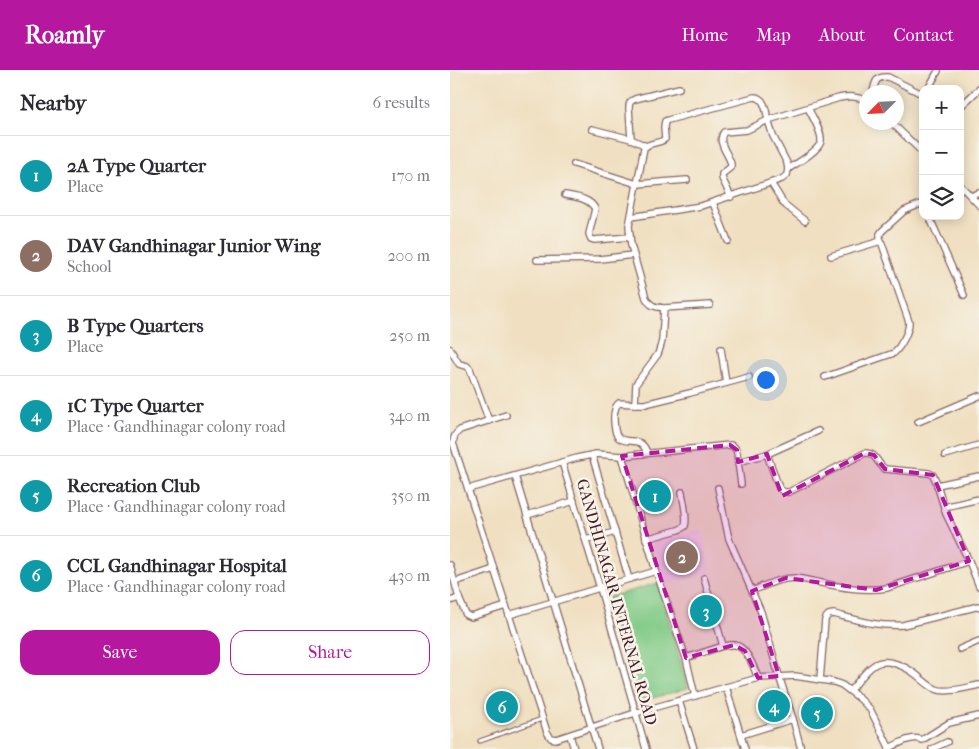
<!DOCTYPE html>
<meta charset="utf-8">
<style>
body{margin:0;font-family:"IM FELL French Canon",serif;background:#f7f7f7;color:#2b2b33}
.controls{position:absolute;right:15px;top:15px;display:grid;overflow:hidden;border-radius:10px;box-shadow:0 2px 12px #0003}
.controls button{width:45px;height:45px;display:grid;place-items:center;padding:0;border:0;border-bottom:1px solid #e1e1e2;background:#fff;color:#2b2b33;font:25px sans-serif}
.compass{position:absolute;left:409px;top:15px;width:45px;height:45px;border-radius:50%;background:#fff;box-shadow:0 2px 12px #0003;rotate:246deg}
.you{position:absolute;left:315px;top:309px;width:18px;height:18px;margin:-12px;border:4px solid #fff;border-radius:50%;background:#1a73e8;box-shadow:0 0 0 8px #1a73e833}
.badge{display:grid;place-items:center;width:32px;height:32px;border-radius:50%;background:#b5179e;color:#fff;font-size:16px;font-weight:700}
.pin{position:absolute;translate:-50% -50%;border:2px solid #fff;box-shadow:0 1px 5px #0006}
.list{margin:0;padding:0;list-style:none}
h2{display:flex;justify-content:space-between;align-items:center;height:65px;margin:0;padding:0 20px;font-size:21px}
h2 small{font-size:16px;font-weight:400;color:#7c7c81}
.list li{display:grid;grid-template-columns:32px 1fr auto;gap:15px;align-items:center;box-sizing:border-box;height:80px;padding:0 20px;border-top:1px solid #e1e1e2}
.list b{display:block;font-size:19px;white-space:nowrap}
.list p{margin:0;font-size:16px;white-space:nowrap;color:#7c7c81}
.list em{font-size:16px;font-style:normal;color:#7c7c81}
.actions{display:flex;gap:10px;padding:15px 20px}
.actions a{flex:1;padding:11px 0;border:1px solid #b5179e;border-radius:15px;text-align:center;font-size:18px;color:#b5179e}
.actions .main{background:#b5179e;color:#fff}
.icon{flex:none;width:28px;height:28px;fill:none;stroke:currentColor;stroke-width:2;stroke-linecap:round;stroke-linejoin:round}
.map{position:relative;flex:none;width:529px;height:679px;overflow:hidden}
header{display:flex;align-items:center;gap:30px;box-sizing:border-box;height:70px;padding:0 25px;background:#b5179e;color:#fff}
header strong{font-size:24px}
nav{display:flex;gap:28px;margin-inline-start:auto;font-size:18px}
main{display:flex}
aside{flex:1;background:#fff}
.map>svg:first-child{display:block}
</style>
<header>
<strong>Roamly</strong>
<nav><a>Home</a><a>Map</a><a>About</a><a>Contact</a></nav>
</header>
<main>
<aside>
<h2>Nearby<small>6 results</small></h2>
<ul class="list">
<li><span class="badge" style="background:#0f9aa8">1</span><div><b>2A Type Quarter</b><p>Place</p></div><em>170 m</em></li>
<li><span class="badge" style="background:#8d6e63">2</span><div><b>DAV Gandhinagar Junior Wing</b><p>School</p></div><em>200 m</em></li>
<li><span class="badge" style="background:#0f9aa8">3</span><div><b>B Type Quarters</b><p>Place</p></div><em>250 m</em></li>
<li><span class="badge" style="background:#0f9aa8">4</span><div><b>1C Type Quarter</b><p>Place · Gandhinagar colony road</p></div><em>340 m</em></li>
<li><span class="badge" style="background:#0f9aa8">5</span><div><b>Recreation Club</b><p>Place · Gandhinagar colony road</p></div><em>350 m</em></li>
<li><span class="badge" style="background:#0f9aa8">6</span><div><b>CCL Gandhinagar Hospital</b><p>Place · Gandhinagar colony road</p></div><em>430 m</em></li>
</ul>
<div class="actions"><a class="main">Save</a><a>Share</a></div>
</aside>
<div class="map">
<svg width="529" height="679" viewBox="0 0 529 679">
<rect width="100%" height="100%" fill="#f7f3e8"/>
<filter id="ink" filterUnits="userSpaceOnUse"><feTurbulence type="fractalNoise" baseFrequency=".02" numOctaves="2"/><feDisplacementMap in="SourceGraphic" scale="10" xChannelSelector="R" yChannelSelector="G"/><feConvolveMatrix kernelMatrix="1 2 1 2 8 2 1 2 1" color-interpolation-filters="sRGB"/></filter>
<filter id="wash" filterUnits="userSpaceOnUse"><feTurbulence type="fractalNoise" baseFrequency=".0096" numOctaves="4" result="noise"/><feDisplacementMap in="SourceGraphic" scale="20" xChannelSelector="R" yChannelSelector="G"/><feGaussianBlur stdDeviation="1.12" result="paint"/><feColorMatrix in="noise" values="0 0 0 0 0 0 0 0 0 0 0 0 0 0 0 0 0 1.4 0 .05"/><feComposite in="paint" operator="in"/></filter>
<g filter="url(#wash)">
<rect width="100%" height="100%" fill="#f0e0c1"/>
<!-- built -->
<path fill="#f1d0e3" d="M 251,459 L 261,503 L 241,507 L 223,513 L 214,514 L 203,473 Z"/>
<!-- green -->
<path fill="#80ca86" stroke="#657458" d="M 208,513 L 238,618 L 186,633 L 156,528 Z"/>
</g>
<g filter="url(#ink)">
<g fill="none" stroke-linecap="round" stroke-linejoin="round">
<defs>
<path id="lane" d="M 30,671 L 92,649"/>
<g id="street">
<path d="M 478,19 L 488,1"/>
<path d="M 423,22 C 425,12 426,6 438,7 L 468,22 L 473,23"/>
<path d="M 510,37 L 529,19"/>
<path d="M 441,52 L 473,83"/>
<path d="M 142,59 L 181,69 L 196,76"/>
<path d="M 181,69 L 179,38 C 179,33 180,31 185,29 L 229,18"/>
<path d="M 124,94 L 187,114 L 237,110"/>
<path d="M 338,99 C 346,94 370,80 371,71 C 372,62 362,46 358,38"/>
<path d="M 321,113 L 334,134 L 355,151"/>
<path d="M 510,115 L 529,135"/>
<path d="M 115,125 C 125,127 140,128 145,139 L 139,164 L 141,169 L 144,170 L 180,167"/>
<path d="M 521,126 L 529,123"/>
<path d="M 263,133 L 278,171"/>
<path d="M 479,146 L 514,225"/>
<path d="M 181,147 L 251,136 L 332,109 L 337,105 L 338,99 L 337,93 L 323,66 L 318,50 L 297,60 L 274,62 C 266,72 279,84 281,94 L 281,97 L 272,104 L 272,108 L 281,127"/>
<path d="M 381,186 L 431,171"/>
<path d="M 87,190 L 150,189 L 183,185"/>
<path d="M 214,238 L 260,235"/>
<path d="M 0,279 L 9,294 L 17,296 L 20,299 L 39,351"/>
<path d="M 271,279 L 276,313"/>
<path d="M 375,307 L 444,283 C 451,276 459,262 459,252 L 430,168 L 430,164 L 432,161 L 454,141 L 473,133"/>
<path d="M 185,334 L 195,334 L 240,323 L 299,307"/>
<path d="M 56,345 L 10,360 C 5,364 4,366 3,373 L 97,662 L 101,668 L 106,669 L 185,643 L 308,608 L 345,606 L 384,612 L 392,615 L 409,628 L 420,639 L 440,679"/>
<path d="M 468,352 L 529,326"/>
<path d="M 197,383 C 191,364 177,376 168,367 C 164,363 163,345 165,340 C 166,336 166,336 169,333 L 185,334 L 186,314 L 208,284 L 210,278 L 212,271 L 214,238 C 205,237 200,236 196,228 L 181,175 L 179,156 L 194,78 C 199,72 209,74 215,69 L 214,57 L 215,51 L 218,50 L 304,27 C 315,27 316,41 318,50 L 389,28 C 400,26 407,26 417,31"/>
<path d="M 317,384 L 368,361"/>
<path d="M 142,385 L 179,509"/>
<path d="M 495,385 L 529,375"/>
<path d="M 112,392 L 150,518 L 196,679"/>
<path d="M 288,392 L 291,414"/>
<path d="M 65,406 L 148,679"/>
<path d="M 487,415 L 529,406"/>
<path d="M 268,418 L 279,469 L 311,542 L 329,606 L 343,649 L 351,679"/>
<path d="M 18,419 L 127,388 L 146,384 L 172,386"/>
<path d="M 494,437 L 529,429"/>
<path d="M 77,445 L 124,431"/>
<path d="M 196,469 L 228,460 C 231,459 233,458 235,456 C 238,449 233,430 232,422"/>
<path d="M 136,470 L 165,462"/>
<path d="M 0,495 L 9,528 L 16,545 L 21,547 L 56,536"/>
<path d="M 5,512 L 44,499"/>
<path d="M 302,521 C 316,515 329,508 346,508 C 375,513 407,523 437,518 L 519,491"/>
<path d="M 0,531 L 9,528"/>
<path d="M 59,545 L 206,501"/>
<path d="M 273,576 C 277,576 282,574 285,575 C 297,577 304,598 308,608"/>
<path d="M 510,579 L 529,571"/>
<path d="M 236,588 L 273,576 L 254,508"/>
<path d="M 370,610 L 375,550 C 377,545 379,544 384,544 C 407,550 428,557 453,555 L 529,536"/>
<path d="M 276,617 L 295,679"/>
<path d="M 400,621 C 407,613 415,601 424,595 C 436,587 454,596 464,603 C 471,608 478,616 486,619 C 496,624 518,617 529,615"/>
<path d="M 245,626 L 236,588 L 206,501 L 172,386 L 280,375 C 288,377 287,384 288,392 L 317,384 L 329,418 L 334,422 L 339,422 L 415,383 C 426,382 427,394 435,399 L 479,403 L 483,405 L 486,411 L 496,444 L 519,491 L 529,516"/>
<path d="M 229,631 L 244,679"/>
<path d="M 120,665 L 124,679"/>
<path d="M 291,665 L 343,649"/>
<path d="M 439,678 C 449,674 462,665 472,670 L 499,653 L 529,646"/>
<path d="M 482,679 L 497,672"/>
</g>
</defs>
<!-- lane casing -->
<use href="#lane" stroke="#846360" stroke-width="5.5"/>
<!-- street casing -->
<use href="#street" stroke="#846360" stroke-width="8"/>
<!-- lane -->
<use href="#lane" stroke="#fff" stroke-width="3"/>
<!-- street -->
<use href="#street" stroke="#fff" stroke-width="5.5"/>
</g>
</g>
<!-- marked area -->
<path fill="#b5179e" fill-opacity="0.2" stroke="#b5179e" stroke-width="4" stroke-dasharray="10 6" stroke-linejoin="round" d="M 280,375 L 287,380 L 288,392 L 317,384 L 332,426 L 415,383 L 424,385 L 435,399 L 483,405 L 519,491 L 426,520 L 336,508 L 302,521 L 329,606 L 308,608 L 295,581 L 284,575 L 236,588 L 172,386 Z"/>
<g text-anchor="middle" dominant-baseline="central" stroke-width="5" stroke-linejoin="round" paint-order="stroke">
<!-- street labels -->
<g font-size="16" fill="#4a1f2b" stroke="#f7f3e8">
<text transform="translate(167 532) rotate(74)">GANDHINAGAR INTERNAL ROAD</text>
</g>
</g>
</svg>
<div class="controls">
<button>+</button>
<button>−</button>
<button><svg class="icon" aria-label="layers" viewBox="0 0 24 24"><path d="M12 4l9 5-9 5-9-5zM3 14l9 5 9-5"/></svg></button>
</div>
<svg class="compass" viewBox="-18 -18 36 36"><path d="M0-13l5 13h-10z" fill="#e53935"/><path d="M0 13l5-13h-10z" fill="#7c7c81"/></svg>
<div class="you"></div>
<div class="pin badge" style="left:205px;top:426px;background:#0f9aa8">1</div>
<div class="pin badge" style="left:232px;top:487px;background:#8d6e63">2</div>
<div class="pin badge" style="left:256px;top:541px;background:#0f9aa8">3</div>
<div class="pin badge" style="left:324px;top:636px;background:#0f9aa8">4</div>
<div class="pin badge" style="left:367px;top:643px;background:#0f9aa8">5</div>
<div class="pin badge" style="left:52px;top:637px;background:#0f9aa8">6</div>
</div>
</main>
